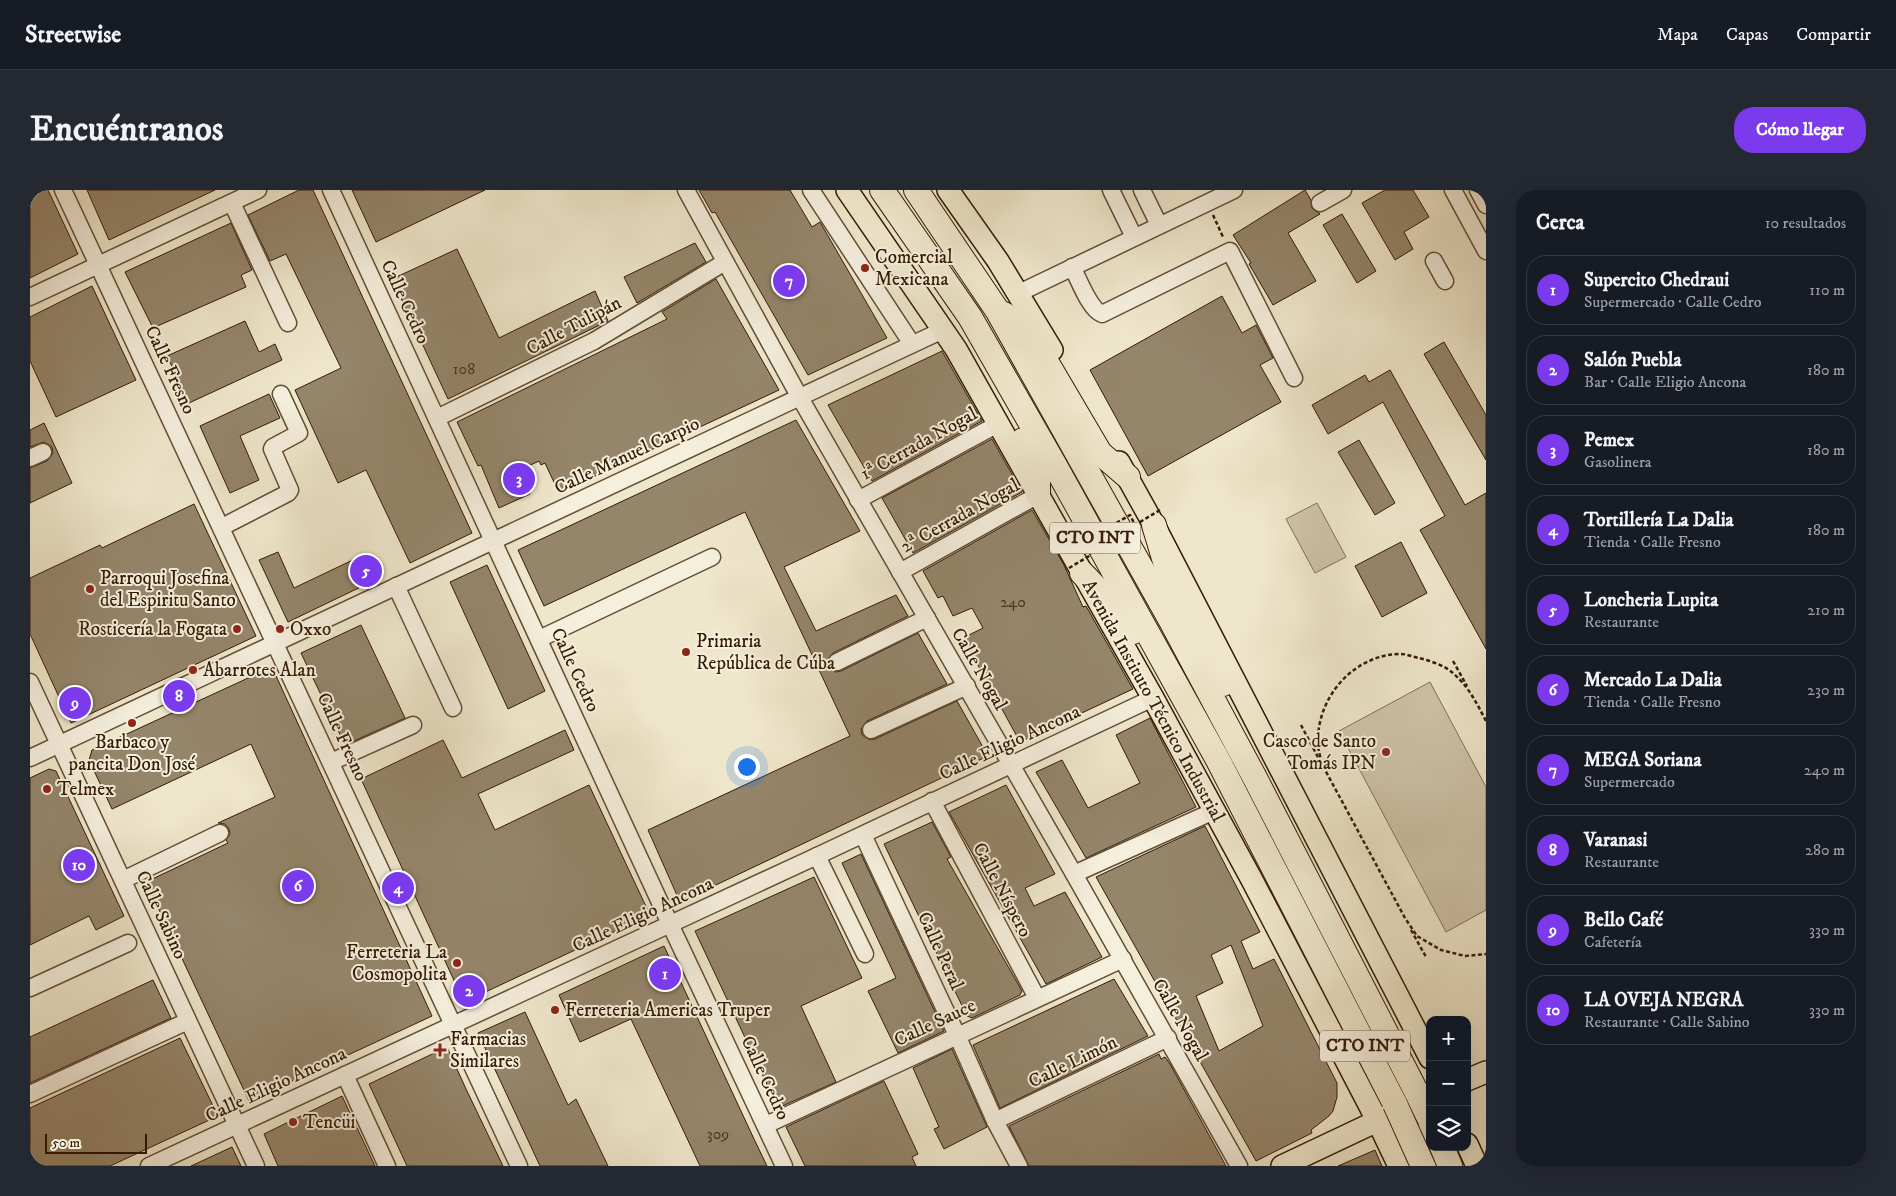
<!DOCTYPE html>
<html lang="es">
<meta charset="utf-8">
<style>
body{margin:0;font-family:"IM FELL DW Pica",serif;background:#242831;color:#f1f3f6}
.controls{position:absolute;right:15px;bottom:15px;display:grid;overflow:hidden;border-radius:10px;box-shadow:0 5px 20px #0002}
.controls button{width:45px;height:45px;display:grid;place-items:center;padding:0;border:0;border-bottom:1px solid #363941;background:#171b24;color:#f1f3f6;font:25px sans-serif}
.scale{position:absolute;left:15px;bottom:12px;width:102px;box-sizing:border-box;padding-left:5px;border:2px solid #341b02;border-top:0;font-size:14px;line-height:18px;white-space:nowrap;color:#341b02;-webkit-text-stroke:4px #f5efde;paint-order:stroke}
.you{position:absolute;left:716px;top:576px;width:18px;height:18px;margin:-12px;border:4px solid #fff;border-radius:50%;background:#1a73e8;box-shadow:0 0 0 8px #1a73e833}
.badge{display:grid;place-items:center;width:32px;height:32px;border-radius:50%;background:#7c3aed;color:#fff;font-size:16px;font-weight:700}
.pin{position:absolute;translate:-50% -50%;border:2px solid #fff;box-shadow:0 1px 5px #0006}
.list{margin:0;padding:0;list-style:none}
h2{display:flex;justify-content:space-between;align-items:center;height:65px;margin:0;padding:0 20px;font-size:21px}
h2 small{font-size:16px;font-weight:400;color:#9ea1a6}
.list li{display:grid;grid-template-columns:32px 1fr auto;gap:15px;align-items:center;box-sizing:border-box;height:70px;margin:0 10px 10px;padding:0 10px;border:1px solid #363941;border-radius:20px}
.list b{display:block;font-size:19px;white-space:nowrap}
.list p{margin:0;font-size:16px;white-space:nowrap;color:#9ea1a6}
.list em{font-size:16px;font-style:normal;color:#9ea1a6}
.icon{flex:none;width:28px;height:28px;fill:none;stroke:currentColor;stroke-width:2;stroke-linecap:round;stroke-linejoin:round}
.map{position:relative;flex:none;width:1456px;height:976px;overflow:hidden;border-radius:20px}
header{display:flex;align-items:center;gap:30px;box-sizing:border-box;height:70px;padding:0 25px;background:#171b24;border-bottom:1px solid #363941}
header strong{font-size:24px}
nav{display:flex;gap:28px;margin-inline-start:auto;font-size:18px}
.intro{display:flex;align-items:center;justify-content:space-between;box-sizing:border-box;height:120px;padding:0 30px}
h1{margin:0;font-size:35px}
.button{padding:12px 22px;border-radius:20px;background:#7c3aed;color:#fff;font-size:18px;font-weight:700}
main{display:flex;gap:30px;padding:0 30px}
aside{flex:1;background:#171b24;border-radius:20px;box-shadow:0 5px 20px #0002}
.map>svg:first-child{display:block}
</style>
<header>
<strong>Streetwise</strong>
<nav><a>Mapa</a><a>Capas</a><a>Compartir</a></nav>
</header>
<div class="intro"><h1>Encuéntranos</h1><a class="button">Cómo llegar</a></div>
<main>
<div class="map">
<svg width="1456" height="976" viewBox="0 0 1456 976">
<rect width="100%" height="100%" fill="#efe7cc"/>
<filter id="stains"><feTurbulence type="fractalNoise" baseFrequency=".004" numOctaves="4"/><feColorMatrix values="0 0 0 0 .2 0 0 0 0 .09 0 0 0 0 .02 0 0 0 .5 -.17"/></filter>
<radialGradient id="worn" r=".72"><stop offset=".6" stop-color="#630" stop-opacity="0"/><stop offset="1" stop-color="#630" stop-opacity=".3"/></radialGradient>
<!-- green -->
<g fill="#cfc4aa" stroke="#827056">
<path d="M 1287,313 L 1316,367 L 1285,383 L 1256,329 Z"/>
<path d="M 1400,492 L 1456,597 L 1456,720 L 1416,742 L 1309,541 Z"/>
</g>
<!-- building -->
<g fill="#95856b" stroke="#341b02" fill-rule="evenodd">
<path d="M 0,0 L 18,0 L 48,64 L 0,88 Z"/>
<path d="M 57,0 L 185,0 L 79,50 Z"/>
<path d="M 269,0 L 283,0 L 442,343 L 380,373 L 336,280 L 308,293 L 265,200 L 311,178 L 256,64 L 240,71 L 218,25 Z"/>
<path d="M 322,0 L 455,0 L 346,52 Z"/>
<path d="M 669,0 L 760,0 L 782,37 L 790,32 L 857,148 L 778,185 L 685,22 L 682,23 Z"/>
<path d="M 1275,0 L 1281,10 L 1282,18 L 1290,24 L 1258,43 L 1286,91 L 1243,115 L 1219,74 L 1221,73 L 1203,45 Z"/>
<path d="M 1355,0 L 1383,0 L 1399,27 L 1374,42 L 1383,59 L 1365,70 L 1332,13 Z"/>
<path d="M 1312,24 L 1346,81 L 1327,93 L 1293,35 Z"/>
<path d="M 201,33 L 222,80 L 211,85 L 216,97 L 123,138 L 95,82 Z"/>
<path d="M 665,53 L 676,72 L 607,113 L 594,87 Z"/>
<path d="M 427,59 L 469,148 L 565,101 L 578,131 L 418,209 L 362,89 Z"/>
<path d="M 686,89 L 749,200 L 529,303 L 515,273 L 511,275 L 509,271 L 490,280 L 500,304 L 469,318 L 451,275 L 448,276 L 427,232 L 637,129 L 632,122 Z"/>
<path d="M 62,96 L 106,190 L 26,227 L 0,171 L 0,127 Z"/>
<path d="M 1192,106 L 1212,143 L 1226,135 L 1243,168 L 1230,175 L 1251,212 L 1118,286 L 1060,180 Z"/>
<path d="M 215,131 L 229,162 L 245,154 L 252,170 L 159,213 L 137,166 Z"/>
<path d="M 1414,152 L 1456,225 L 1456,270 L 1394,164 Z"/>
<path d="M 912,161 L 952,231 L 842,291 L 798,215 Z"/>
<path d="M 1360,180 L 1435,315 L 1456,303 L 1456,459 L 1390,340 L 1415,326 L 1353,212 L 1298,244 L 1282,215 L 1335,185 L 1339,192 Z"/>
<path d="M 239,204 L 250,228 L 210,246 L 229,290 L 200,303 L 170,236 Z"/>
<path d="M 766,230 L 830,341 L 754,377 L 786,441 L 866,405 L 878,426 L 803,463 L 797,471 L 798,477 L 806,482 L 811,481 L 888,443 L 917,494 L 837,531 L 831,539 L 832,545 L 840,550 L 845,549 L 927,511 L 958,566 L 650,712 L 618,640 L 820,546 L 715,322 L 514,416 L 488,360 Z"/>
<path d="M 14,233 L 42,293 L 0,313 L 0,278 L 17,271 L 23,263 L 22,257 L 14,252 L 0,257 L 0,240 Z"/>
<path d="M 962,249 L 992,302 L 883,363 L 852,308 Z"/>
<path d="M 1329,250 L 1365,313 L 1345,325 L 1308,262 Z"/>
<path d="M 164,314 L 226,446 L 41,533 L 0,444 L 0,388 L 70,355 L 72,358 Z"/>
<path d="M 1002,320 L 1034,375 L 1053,417 L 1056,416 L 1103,499 L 990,552 L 933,448 L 953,438 L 942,418 L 923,426 L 913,406 L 908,408 L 893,381 Z"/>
<path d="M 1371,352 L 1397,403 L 1352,427 L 1325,376 Z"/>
<path d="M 248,362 L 264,398 L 327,368 L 339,393 L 258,432 L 229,370 Z"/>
<path d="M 457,375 L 515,501 L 478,519 L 420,392 Z"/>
<path d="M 331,435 L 375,528 L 315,555 L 271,463 Z"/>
<path d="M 242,477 L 402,826 L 219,911 L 116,692 L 198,653 L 196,650 L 200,644 L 199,639 L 195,634 L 188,633 L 245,607 L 221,554 L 82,619 L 59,570 L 62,560 Z"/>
<path d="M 1120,528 L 1166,617 L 1056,668 L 1006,582 L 1032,570 L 1058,618 L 1110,593 L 1086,545 Z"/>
<path d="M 535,540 L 544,560 L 448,604 L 465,640 L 559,595 L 620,725 L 434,812 L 331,589 L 413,550 L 432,588 Z"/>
<path d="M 19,579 L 26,581 L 94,726 L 66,740 L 59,726 L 0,755 L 0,588 Z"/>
<path d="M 976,595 L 1025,684 L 995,698 L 1004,716 L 1035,702 L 1072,767 L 1016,794 L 919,622 Z"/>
<path d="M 902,632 L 921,667 L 917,669 L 992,801 L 990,805 L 942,828 L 937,826 L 854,654 Z"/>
<path d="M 1175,636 L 1230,742 L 1211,751 L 1223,779 L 1244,769 L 1307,893 L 1307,907 L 1303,921 L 1299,926 L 1281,940 L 1282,943 L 1226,971 L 1066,687 ZM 1201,755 L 1233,836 L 1189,861 L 1166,806 L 1193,793 L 1181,765 Z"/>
<path d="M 831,664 L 914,841 L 868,863 L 838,801 L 866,788 L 812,673 Z"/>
<path d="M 784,687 L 832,788 L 771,816 L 806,892 L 748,918 L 665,741 Z"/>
<path d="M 634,756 L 724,949 L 737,976 L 670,976 L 601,829 L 550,852 L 529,805 Z"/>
<path d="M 1084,789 L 1118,846 L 970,918 L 943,855 Z"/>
<path d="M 123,790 L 141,828 L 0,893 L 0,847 Z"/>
<path d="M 495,822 L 538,915 L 546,909 L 578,976 L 510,976 L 448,843 Z"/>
<path d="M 150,848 L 188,926 L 80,976 L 0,976 L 0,918 Z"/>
<path d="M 417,857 L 436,899 L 473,976 L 377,976 L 339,894 Z"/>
<path d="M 922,859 L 957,937 L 914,959 L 904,939 L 909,937 L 883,878 Z"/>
<path d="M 1129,864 L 1131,869 L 1135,867 L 1140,874 L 1196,976 L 999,976 L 979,936 Z"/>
<path d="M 854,891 L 888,964 L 882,967 L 886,976 L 775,976 L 756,937 Z"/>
<path d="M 312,906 L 345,976 L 248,976 L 234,944 Z"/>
<path d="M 202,957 L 211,976 L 161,976 Z"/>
<path d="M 1345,960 L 1352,976 L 1308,976 Z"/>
</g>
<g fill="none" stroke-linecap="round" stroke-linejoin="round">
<defs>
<g id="minor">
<path d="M 33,0 L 489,976"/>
<path d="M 301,0 L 640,734 L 754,976"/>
<path d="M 656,0 L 769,206 L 1044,684 L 1209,976"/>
<path d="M 781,0 L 882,154"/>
<path d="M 1081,0 L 1104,47"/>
<path d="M 1112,0 L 1129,35"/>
<path d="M 1423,0 L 1456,61"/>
<path d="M 1448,0 L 1456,15"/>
<path d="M 202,13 L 258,133"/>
<path d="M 1290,13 L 1313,0"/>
<path d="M 1404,71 L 1415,91"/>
<path d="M 1042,77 C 1049,89 1059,119 1072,124 L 1200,61 L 1264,188"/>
<path d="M 989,103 L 1204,0"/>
<path d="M 0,107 L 228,0"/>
<path d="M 407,228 L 564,151 L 695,72"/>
<path d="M 0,268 L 13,262"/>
<path d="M 828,310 L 968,234"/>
<path d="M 192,337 L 258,303 L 260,300 L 242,259 L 243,257 L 269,243 L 251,204"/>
<path d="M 870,382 L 1008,305"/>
<path d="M 366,396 L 423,518"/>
<path d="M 509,449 L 682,367"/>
<path d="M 807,472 L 897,428"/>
<path d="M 0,492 L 226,976"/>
<path d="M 841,540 L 937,496"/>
<path d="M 0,568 L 913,140"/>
<path d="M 301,572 L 383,535"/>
<path d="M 902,611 L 1007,808"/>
<path d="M 833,645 L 927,845 L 965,931 L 989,976"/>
<path d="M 787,666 L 835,764"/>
<path d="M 1044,684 L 1184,621"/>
<path d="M 93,690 L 190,643"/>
<path d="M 0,798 L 98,753"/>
<path d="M 315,885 L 357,976"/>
<path d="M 0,904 L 158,831"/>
<path d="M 965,931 L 1138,848"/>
<path d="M 736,935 L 1093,769"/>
<path d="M 119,976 L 787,666 L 1123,508"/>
</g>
<g id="major">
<path d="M 817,0 L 926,159 L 1123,508 L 1222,690 L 1347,930 L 1369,976"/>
<path d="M 918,0 L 968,71 L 1022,160"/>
<path d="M 1089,272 L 1124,335 L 1400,868"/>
<path d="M 1437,890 L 1456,882"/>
<path d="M 1437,954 L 1447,976"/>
<path d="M 1252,976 L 1360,925"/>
</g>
<g id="highway">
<path d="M 852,0 L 940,127 L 1023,272 L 1188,570 L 1365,914"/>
<path d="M 886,0 L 967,120 L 1141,431 L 1225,588 L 1388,905"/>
<path d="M 974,124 L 1000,144 L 1070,263 L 1098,287"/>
<path d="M 993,250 L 1008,276 L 1008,305"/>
<path d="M 1124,335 L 1142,395 L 1193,494"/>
<path d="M 1052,383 L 1095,428 L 1103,442"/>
<path d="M 1412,957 L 1420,976"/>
</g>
</defs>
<!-- minor casing -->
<use href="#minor" stroke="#634e34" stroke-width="19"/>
<!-- major casing -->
<use href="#major" stroke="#341b02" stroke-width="24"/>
<!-- highway casing -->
<use href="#highway" stroke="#341b02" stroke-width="26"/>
<!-- path -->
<g stroke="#341b02" stroke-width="2.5" stroke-dasharray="4 2.5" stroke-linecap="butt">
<path d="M 1183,25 L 1193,47"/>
<path d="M 1423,471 L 1437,496"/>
<path d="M 1456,531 C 1447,514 1439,497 1424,484 C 1416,476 1401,471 1389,468 C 1383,467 1377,464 1371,464 C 1324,464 1287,507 1288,552 C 1288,561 1291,570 1294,578 L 1375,728 L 1387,746 L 1411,760 L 1435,766 L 1456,764"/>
<path d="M 1271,535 L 1290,571"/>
<path d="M 1381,740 L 1396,767"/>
</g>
<!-- minor -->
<use href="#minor" stroke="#f5efde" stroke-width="16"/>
<!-- major -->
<use href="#major" stroke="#efe7cc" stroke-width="21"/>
<!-- highway -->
<use href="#highway" stroke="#efe7cc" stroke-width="24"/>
<defs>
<g id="highway-bridge">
<path d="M 1388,905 L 1400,930"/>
<path d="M 1365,914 L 1393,976"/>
</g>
</defs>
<!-- highway-bridge casing -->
<use href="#highway-bridge" stroke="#341b02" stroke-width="26" stroke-linecap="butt"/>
<!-- path-bridge -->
<path stroke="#341b02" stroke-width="2.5" stroke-dasharray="4 2.5" stroke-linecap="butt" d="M 1039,378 L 1061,365 L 1054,352 L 1100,325 L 1105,335 L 1130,320"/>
<!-- highway-bridge -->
<use href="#highway-bridge" stroke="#efe7cc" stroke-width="24"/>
</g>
<!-- markers -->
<g fill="#8f2418" stroke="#f5efde" stroke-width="2">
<circle cx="835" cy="78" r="5"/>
<circle cx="60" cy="399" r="5"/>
<circle cx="207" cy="439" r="5"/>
<circle cx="250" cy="439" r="5"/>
<circle cx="656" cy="462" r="5"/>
<circle cx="163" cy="480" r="5"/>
<circle cx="102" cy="533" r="5"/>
<circle cx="1356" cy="562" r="5"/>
<circle cx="17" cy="599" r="5"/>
<circle cx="427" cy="773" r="5"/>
<circle cx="525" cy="820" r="5"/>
<path d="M407.5 852.5h5v5h5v5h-5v5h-5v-5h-5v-5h5z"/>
<circle cx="263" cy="932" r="5"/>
</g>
<g text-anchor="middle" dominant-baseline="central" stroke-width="4" stroke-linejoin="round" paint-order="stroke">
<!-- number labels -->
<g font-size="16" fill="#4c361c">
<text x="434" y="179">108</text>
<text x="983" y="412">240</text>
<text x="688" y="944">309</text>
</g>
<!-- shield labels -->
<g fill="#f5efde" stroke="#6e5b44" stroke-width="1">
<rect x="1020" y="332.5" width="90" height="31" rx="4"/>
<rect x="1290" y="840.5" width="90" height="31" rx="4"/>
</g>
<g font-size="18" font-weight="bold" fill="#341b02">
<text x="1065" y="348">CTO INT</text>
<text x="1335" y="856">CTO INT</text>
</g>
<!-- poi labels -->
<g font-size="19" fill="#341b02" stroke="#f5efde" text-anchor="start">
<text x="845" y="67">Comercial<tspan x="845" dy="22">Mexicana</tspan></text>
<text x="70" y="388">Parroqui Josefina<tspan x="70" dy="22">del Espiritu Santo</tspan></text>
<text x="197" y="439" text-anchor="end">Rosticería la Fogata</text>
<text x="260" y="439">Oxxo</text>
<text x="666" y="451">Primaria<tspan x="666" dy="22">República de Cúba</tspan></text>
<text x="173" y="480">Abarrotes Alan</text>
<text x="1346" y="551" text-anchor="end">Casco de Santo<tspan x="1346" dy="22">Tomás IPN</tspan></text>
<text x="102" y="552" text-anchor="middle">Barbaco y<tspan x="102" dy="22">pancita Don José</tspan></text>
<text x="27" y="599">Telmex</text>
<text x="417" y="762" text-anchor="end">Ferreteria La<tspan x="417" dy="22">Cosmopolita</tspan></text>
<text x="535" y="820">Ferreteria Americas Truper</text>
<text x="420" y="849">Farmacias<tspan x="420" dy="22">Similares</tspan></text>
<text x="273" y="932">Tencüi</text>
</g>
<!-- street labels -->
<g font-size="19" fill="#341b02" stroke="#f5efde">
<text transform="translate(375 112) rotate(65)">Calle Cedro</text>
<text transform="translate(544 136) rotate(-28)">Calle Tulipán</text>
<text transform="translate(140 180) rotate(65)">Calle Fresno</text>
<text transform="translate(889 254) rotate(-29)">1ª Cerrada Nogal</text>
<text transform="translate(597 266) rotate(-25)">Calle Manuel Carpio</text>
<text transform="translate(930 326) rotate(-29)">2ª Cerrada Nogal</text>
<text transform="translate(949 479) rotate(60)">Calle Nogal</text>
<text transform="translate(545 480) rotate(65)">Calle Cedro</text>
<text transform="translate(1123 511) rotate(61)">Avenida Instituto Técnico Industrial</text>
<text transform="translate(312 547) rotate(65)">Calle Fresno</text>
<text transform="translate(980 553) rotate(-25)">Calle Eligio Ancona</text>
<text transform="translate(972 700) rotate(62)">Calle Níspero</text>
<text transform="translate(131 725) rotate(65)">Calle Sabino</text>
<text transform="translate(613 725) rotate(-25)">Calle Eligio Ancona</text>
<text transform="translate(910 761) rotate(65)">Calle Peral</text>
<text transform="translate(1150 830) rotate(60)">Calle Nogal</text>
<text transform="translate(905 833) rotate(-25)">Calle Sauce</text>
<text transform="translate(1043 872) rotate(-26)">Calle Limón</text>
<text transform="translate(735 888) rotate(65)">Calle Cedro</text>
<text transform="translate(246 895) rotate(-25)">Calle Eligio Ancona</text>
</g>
</g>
<rect width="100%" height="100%" filter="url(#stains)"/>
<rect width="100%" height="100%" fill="url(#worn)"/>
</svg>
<div class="controls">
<button>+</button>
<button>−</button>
<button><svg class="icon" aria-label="layers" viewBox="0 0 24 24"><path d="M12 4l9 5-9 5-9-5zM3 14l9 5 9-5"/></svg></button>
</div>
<div class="scale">50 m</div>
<div class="you"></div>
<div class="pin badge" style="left:635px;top:784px">1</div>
<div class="pin badge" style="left:439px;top:801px">2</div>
<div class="pin badge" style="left:489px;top:289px">3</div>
<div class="pin badge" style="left:368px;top:698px">4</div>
<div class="pin badge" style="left:336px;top:381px">5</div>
<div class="pin badge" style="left:268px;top:696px">6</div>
<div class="pin badge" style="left:759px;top:91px">7</div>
<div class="pin badge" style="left:149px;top:506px">8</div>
<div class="pin badge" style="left:45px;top:513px">9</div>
<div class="pin badge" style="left:49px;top:675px">10</div>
</div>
<aside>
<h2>Cerca<small>10 resultados</small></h2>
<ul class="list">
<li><span class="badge">1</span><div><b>Supercito Chedraui</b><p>Supermercado · Calle Cedro</p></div><em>110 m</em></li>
<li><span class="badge">2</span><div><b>Salón Puebla</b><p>Bar · Calle Eligio Ancona</p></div><em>180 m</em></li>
<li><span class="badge">3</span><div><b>Pemex</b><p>Gasolinera</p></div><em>180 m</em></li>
<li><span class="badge">4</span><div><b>Tortillería La Dalia</b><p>Tienda · Calle Fresno</p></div><em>180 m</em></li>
<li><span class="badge">5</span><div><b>Loncheria Lupita</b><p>Restaurante</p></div><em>210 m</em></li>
<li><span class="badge">6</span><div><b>Mercado La Dalia</b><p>Tienda · Calle Fresno</p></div><em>230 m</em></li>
<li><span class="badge">7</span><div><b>MEGA Soriana</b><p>Supermercado</p></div><em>240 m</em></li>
<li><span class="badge">8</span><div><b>Varanasi</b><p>Restaurante</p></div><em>280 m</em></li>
<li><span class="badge">9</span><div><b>Bello Café</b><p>Cafetería</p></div><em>330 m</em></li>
<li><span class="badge">10</span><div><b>LA OVEJA NEGRA</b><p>Restaurante · Calle Sabino</p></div><em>330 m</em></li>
</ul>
</aside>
</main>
